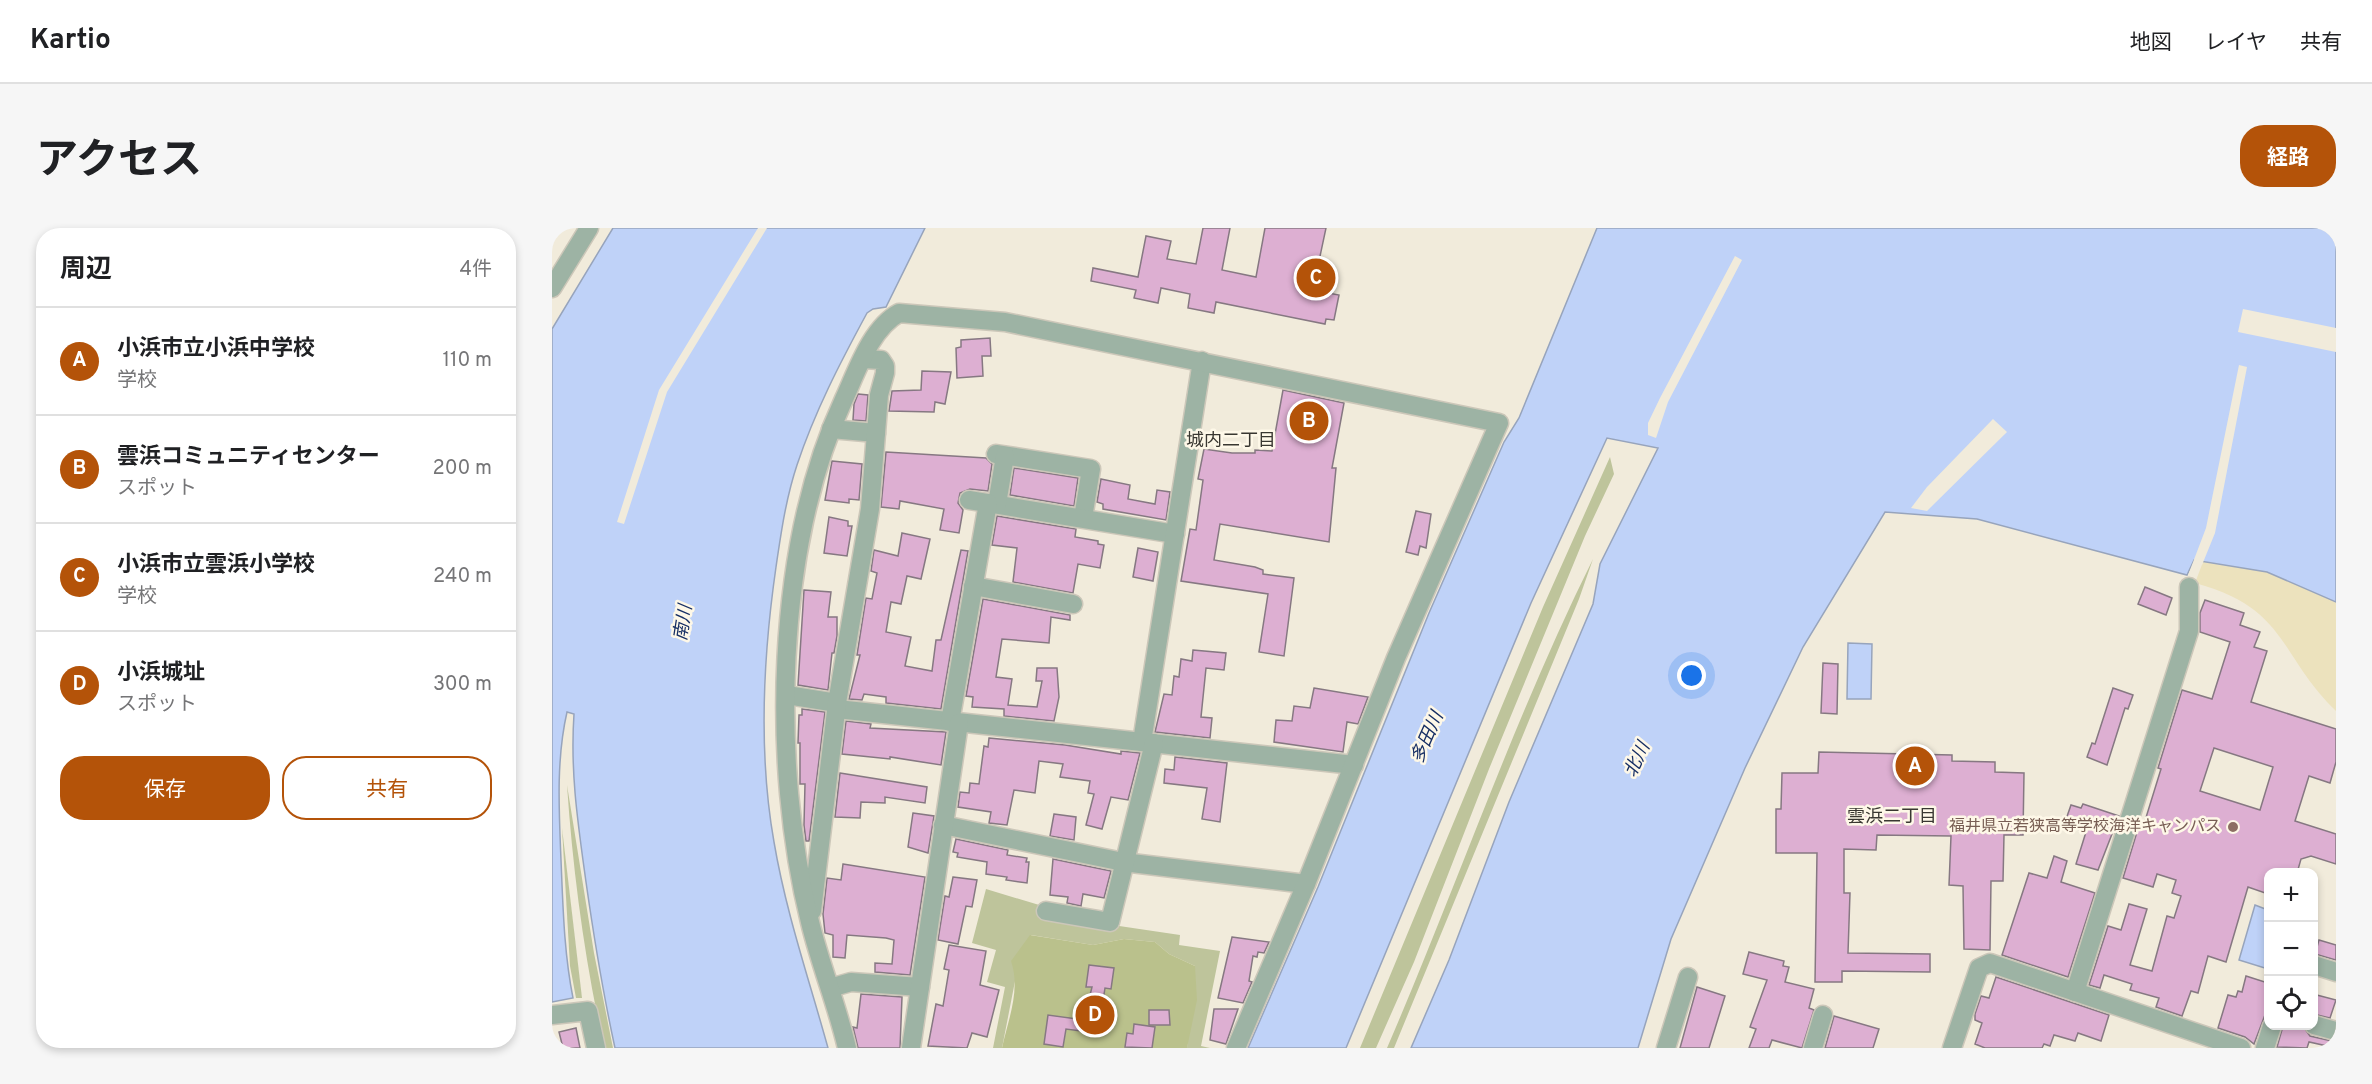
<!DOCTYPE html>
<html lang="ja">
<meta charset="utf-8">
<style>
body{margin:0;font-family:Overpass,"Noto Sans JP",sans-serif;background:#f6f6f6;color:#202124}
.controls{position:absolute;right:18px;bottom:18px;display:grid;overflow:hidden;border-radius:12px;box-shadow:0 3px 9px #0003}
.controls button{width:54px;height:54px;display:grid;place-items:center;padding:0;border:0;border-bottom:2px solid #e0e0e0;background:#fff;color:#202124;font:30px sans-serif}
.you{position:absolute;left:1140px;top:448px;width:21px;height:21px;margin:-15px;border:4px solid #fff;border-radius:50%;background:#1a73e8;box-shadow:0 0 0 9px #1a73e833}
.badge{display:grid;place-items:center;width:39px;height:39px;border-radius:50%;background:#b45309;color:#fff;font-size:20px;font-weight:700}
.pin{position:absolute;translate:-50% -50%;border:3px solid #fff;box-shadow:0 2px 6px #0006}
.list{margin:0;padding:0;list-style:none}
h2{display:flex;justify-content:space-between;align-items:center;height:78px;margin:0;padding:0 24px;font-size:26px}
h2 small{font-size:20px;font-weight:400;color:#757577}
.list li{display:grid;grid-template-columns:39px 1fr auto;gap:18px;align-items:center;box-sizing:border-box;height:108px;padding:0 24px;border-top:2px solid #e0e0e0}
.list b{display:block;font-size:22px;white-space:nowrap}
.list p{margin:0;font-size:20px;white-space:nowrap;color:#757577}
.list em{font-size:20px;font-style:normal;color:#757577}
.actions{display:flex;gap:12px;padding:18px 24px}
.actions a{flex:1;padding:14px 0;border:2px solid #b45309;border-radius:24px;text-align:center;font-size:21px;color:#b45309}
.actions .main{background:#b45309;color:#fff}
.icon{flex:none;width:33px;height:33px;fill:none;stroke:currentColor;stroke-width:2;stroke-linecap:round;stroke-linejoin:round}
.map{position:relative;flex:none;width:1784px;height:820px;overflow:hidden;border-radius:24px}
header{display:flex;align-items:center;gap:36px;box-sizing:border-box;height:84px;padding:0 30px;background:#fff;border-bottom:2px solid #e0e0e0}
header strong{font-size:28px}
nav{display:flex;gap:33px;margin-inline-start:auto;font-size:21px}
.intro{display:flex;align-items:center;justify-content:space-between;box-sizing:border-box;height:144px;padding:0 36px}
h1{margin:0;font-size:42px}
.button{padding:15px 27px;border-radius:24px;background:#b45309;color:#fff;font-size:21px;font-weight:700}
main{display:flex;gap:36px;padding:0 36px}
aside{flex:1;background:#fff;border-radius:24px;box-shadow:0 3px 9px #0003}
.map>svg:first-child{display:block}
</style>
<header>
<strong>Kartio</strong>
<nav><a>地図</a><a>レイヤ</a><a>共有</a></nav>
</header>
<div class="intro"><h1>アクセス</h1><a class="button">経路</a></div>
<main>
<aside>
<h2>周辺<small>4件</small></h2>
<ul class="list">
<li><span class="badge">A</span><div><b>小浜市立小浜中学校</b><p>学校</p></div><em>110 m</em></li>
<li><span class="badge">B</span><div><b>雲浜コミュニティセンター</b><p>スポット</p></div><em>200 m</em></li>
<li><span class="badge">C</span><div><b>小浜市立雲浜小学校</b><p>学校</p></div><em>240 m</em></li>
<li><span class="badge">D</span><div><b>小浜城址</b><p>スポット</p></div><em>300 m</em></li>
</ul>
<div class="actions"><a class="main">保存</a><a>共有</a></div>
</aside>
<div class="map">
<svg width="1784" height="820" viewBox="0 0 1784 820">
<rect width="100%" height="100%" fill="#f1ebdb"/>
<!-- green -->
<g fill="#bec49b">
<path d="M 1058,229 L 1062,246 L 1033,308 L 937,541 L 862,734 L 824,820 L 808,820 L 991,379 Z"/>
<path d="M 1041,331 L 1027,371 L 842,820 L 835,820 C 905,658 962,490 1041,331 Z"/>
<path d="M 15,557 L 42,725 L 61,820 L 52,820 C 33,733 21,646 15,557 Z"/>
<path d="M 10,600 L 30,770 L 24,770 L 18,738 Z"/>
<path d="M 434,661 L 547,695 L 628,707 L 627,717 L 668,723 L 649,818 L 658,820 L 635,820 L 643,738 L 617,726 L 603,714 L 572,711 L 541,717 L 479,707 L 464,748 L 450,820 L 441,820 L 453,759 L 435,754 L 444,722 L 420,715 Z"/>
</g>
<!-- forest -->
<path fill="#bac18c" d="M 478,707 L 541,717 L 572,711 L 603,714 L 617,726 L 643,738 L 645,772 L 635,820 L 450,820 C 456,792 469,762 459,733 Z"/>
<!-- sand -->
<path fill="#ece2bd" d="M 1651,334 L 1715,344 L 1784,374 L 1784,483 C 1726,427 1736,380 1643,355 Z"/>
<!-- water -->
<g fill="#bfd2f8" stroke="#97a4bc" stroke-width="1.5">
<path d="M 61,0 L 373,0 L 334,79 L 321,81 L 315,85 C 288,135 263,183 245,237 C 234,270 229,305 224,339 C 211,429 206,524 222,614 C 234,685 257,751 276,820 L 63,820 C 51,765 42,710 34,654 C 26,596 18,544 22,486 L 15,484 C 4,532 7,583 9,632 C 11,679 12,725 21,770 L 0,774 L 0,101 Z"/>
<path d="M 1045,0 L 1784,0 L 1784,374 L 1715,344 L 1642,332 L 1635,347 L 1425,291 L 1333,284 L 1251,419 L 1193,540 L 1119,711 L 1086,820 L 859,820 L 897,732 L 957,574 L 1041,376 L 1048,336 L 1106,220 L 1055,210 L 979,375 L 794,820 L 696,820 L 766,659 L 877,385 L 952,214 L 967,190 Z"/>
<path d="M 1296,415 L 1320,416 L 1319,471 L 1295,471 Z"/>
<path d="M 1703,677 L 1716,682 L 1716,741 L 1687,732 Z"/>
</g>
<!-- pier -->
<g fill="#f1ebdb">
<path d="M 206,0 L 215,0 L 115,164 L 72,296 L 65,294 L 107,162 Z"/>
<path d="M 1183,28 L 1190,32 L 1116,174 L 1104,210 L 1096,207 L 1096,195 L 1108,170 Z"/>
<path d="M 1691,81 L 1784,100 L 1784,124 L 1686,104 Z"/>
<path d="M 1687,137 L 1695,139 L 1663,305 L 1650,337 L 1643,335 L 1638,349 L 1635,350 L 1654,300 Z"/>
<path d="M 1441,191 L 1455,204 L 1375,283 L 1359,280 L 1375,259 Z"/>
</g>
<!-- building -->
<g fill="#ddafd2" stroke="#867882" stroke-width="1.5" fill-rule="evenodd">
<path d="M 651,0 L 678,0 L 670,42 L 704,49 L 713,0 L 774,0 L 767,33 L 761,32 L 755,61 L 787,67 L 782,92 L 774,91 L 773,96 L 664,74 L 662,85 L 636,80 L 638,66 L 609,60 L 606,75 L 582,70 L 584,62 L 539,53 L 541,40 L 586,49 L 594,8 L 619,13 L 615,31 L 644,36 Z"/>
<path d="M 438,110 L 439,128 L 430,128 L 431,148 L 405,150 L 404,120 L 409,119 L 409,112 Z"/>
<path d="M 370,143 L 399,144 L 393,176 L 383,174 L 382,184 L 337,183 L 340,163 L 369,162 Z"/>
<path d="M 731,162 L 792,175 L 780,240 L 784,240 L 777,314 L 668,296 L 662,332 L 703,339 L 711,342 L 711,346 L 742,350 L 732,428 L 707,424 L 716,366 L 629,353 L 638,301 L 644,302 L 651,252 L 646,251 L 652,221 L 680,225 L 703,225 L 703,222 L 720,223 Z"/>
<path d="M 306,166 L 316,167 L 314,193 L 301,192 L 302,176 Z"/>
<path d="M 334,224 L 434,230 L 440,236 L 436,263 L 418,261 L 408,265 L 406,275 L 411,282 L 407,305 L 388,302 L 392,281 L 348,273 L 347,281 L 329,279 Z"/>
<path d="M 280,233 L 310,236 L 307,272 L 297,271 L 297,275 L 273,272 Z"/>
<path d="M 462,240 L 526,250 L 522,278 L 458,267 Z"/>
<path d="M 549,251 L 578,257 L 576,271 L 603,276 L 605,262 L 618,264 L 614,292 L 551,281 L 551,276 L 545,274 Z"/>
<path d="M 864,283 L 879,286 L 874,320 L 868,318 L 866,327 L 854,324 Z"/>
<path d="M 445,288 L 524,301 L 523,309 L 546,313 L 546,316 L 552,317 L 548,340 L 526,336 L 521,365 L 461,354 L 465,320 L 440,317 Z"/>
<path d="M 277,289 L 296,293 L 296,298 L 300,298 L 295,328 L 272,325 Z"/>
<path d="M 350,305 L 378,311 L 369,351 L 355,348 L 349,376 L 339,374 L 334,404 L 359,409 L 353,438 L 380,443 L 384,412 L 389,412 L 409,322 L 416,323 L 389,481 L 334,475 L 334,469 L 312,466 L 310,472 L 297,471 L 308,427 L 305,427 L 314,370 L 320,371 L 325,345 L 319,343 L 322,322 L 346,328 Z"/>
<path d="M 586,320 L 606,324 L 601,353 L 581,349 Z"/>
<path d="M 1593,359 L 1620,370 L 1614,387 L 1586,376 Z"/>
<path d="M 252,362 L 279,364 L 276,389 L 285,389 L 285,408 L 282,425 L 280,425 L 276,462 L 246,457 Z"/>
<path d="M 431,371 L 518,387 L 518,392 L 499,389 L 497,415 L 450,411 L 444,449 L 460,451 L 456,477 L 485,479 L 490,453 L 484,453 L 485,440 L 505,440 L 507,469 L 502,493 L 452,488 L 452,481 L 420,479 L 421,469 L 414,468 Z"/>
<path d="M 1653,372 L 1692,385 L 1688,397 L 1708,404 L 1702,419 L 1715,423 L 1699,474 L 1784,501 L 1784,534 L 1778,555 L 1757,548 L 1743,593 L 1784,606 L 1784,636 L 1759,628 L 1749,631 L 1745,645 L 1716,645 L 1716,666 L 1696,659 L 1674,734 L 1656,728 L 1646,765 L 1639,763 L 1630,788 L 1604,779 L 1607,770 L 1578,762 L 1580,756 L 1552,747 L 1548,760 L 1537,757 L 1556,698 L 1569,702 L 1577,676 L 1595,681 L 1578,737 L 1600,743 L 1615,688 L 1622,690 L 1629,668 L 1620,665 L 1624,652 L 1605,646 L 1601,659 L 1571,650 L 1588,594 L 1592,596 L 1609,541 L 1606,540 L 1630,462 L 1660,471 L 1678,414 L 1648,404 L 1648,385 ZM 1662,520 L 1721,539 L 1708,582 L 1648,563 Z"/>
<path d="M 641,422 L 674,425 L 672,442 L 654,440 L 649,489 L 660,490 L 658,510 L 603,504 L 612,466 L 620,467 L 622,448 L 627,449 L 629,431 L 640,433 Z"/>
<path d="M 1271,435 L 1286,436 L 1285,486 L 1269,485 Z"/>
<path d="M 762,460 L 816,469 L 806,496 L 795,494 L 791,524 L 722,514 L 724,492 L 740,493 L 742,478 L 758,480 Z"/>
<path d="M 1561,460 L 1581,467 L 1576,481 L 1573,480 L 1555,537 L 1535,529 L 1540,515 L 1543,516 Z"/>
<path d="M 250,481 L 273,484 L 257,613 L 254,613 L 252,597 L 253,556 L 248,556 L 248,515 L 246,515 L 247,487 L 250,487 Z"/>
<path d="M 294,493 L 319,496 L 318,500 L 394,504 L 389,537 L 338,529 L 338,531 L 290,526 Z"/>
<path d="M 437,510 L 513,517 L 569,526 L 569,523 L 588,525 L 576,572 L 559,569 L 550,601 L 534,597 L 542,566 L 536,565 L 538,553 L 508,549 L 511,536 L 487,533 L 483,565 L 462,562 L 455,597 L 437,595 L 439,584 L 406,579 L 408,564 L 417,565 L 418,555 L 427,556 L 432,518 L 436,519 Z"/>
<path d="M 1267,524 L 1400,527 L 1400,533 L 1443,534 L 1443,544 L 1472,545 L 1471,607 L 1452,607 L 1451,653 L 1439,653 L 1438,722 L 1412,721 L 1411,658 L 1397,657 L 1399,608 L 1325,607 L 1324,622 L 1292,621 L 1292,665 L 1298,665 L 1296,725 L 1378,726 L 1378,744 L 1290,743 L 1290,754 L 1263,754 L 1265,625 L 1224,625 L 1224,581 L 1229,581 L 1230,545 L 1266,545 Z"/>
<path d="M 623,529 L 675,535 L 668,594 L 650,591 L 655,560 L 612,555 L 613,541 L 622,542 Z"/>
<path d="M 288,545 L 375,559 L 373,575 L 333,569 L 333,575 L 309,574 L 308,590 L 283,589 Z"/>
<path d="M 1531,576 L 1567,588 L 1546,642 L 1524,636 L 1534,604 L 1512,597 L 1519,577 L 1529,580 Z"/>
<path d="M 361,585 L 382,588 L 376,625 L 356,619 Z"/>
<path d="M 502,586 L 524,589 L 522,612 L 498,608 Z"/>
<path d="M 404,611 L 456,622 L 455,627 L 475,630 L 474,634 L 477,634 L 475,655 L 454,652 L 455,649 L 434,646 L 435,634 L 405,629 L 406,625 L 401,624 Z"/>
<path d="M 1502,628 L 1515,633 L 1509,654 L 1543,665 L 1516,749 L 1450,727 L 1477,645 L 1495,650 Z"/>
<path d="M 501,631 L 559,643 L 552,670 L 531,666 L 529,678 L 515,675 L 516,669 L 498,667 Z"/>
<path d="M 291,636 L 373,649 L 358,747 L 323,744 L 323,735 L 340,736 L 342,712 L 334,710 L 295,707 L 293,730 L 281,729 L 281,707 L 273,705 L 271,686 L 275,650 L 289,652 Z"/>
<path d="M 401,649 L 425,652 L 420,679 L 414,678 L 406,716 L 386,712 L 393,668 L 397,669 Z"/>
<path d="M 680,709 L 717,714 L 712,725 L 706,724 L 705,729 L 701,728 L 697,753 L 700,754 L 691,775 L 666,770 Z"/>
<path d="M 1767,712 L 1784,717 L 1784,732 L 1763,726 Z"/>
<path d="M 397,717 L 434,723 L 428,757 L 447,762 L 435,809 L 420,805 L 415,820 L 376,818 L 384,776 L 391,778 L 397,742 L 392,741 Z"/>
<path d="M 1197,724 L 1232,733 L 1231,738 L 1237,739 L 1233,754 L 1262,761 L 1257,780 L 1262,782 L 1250,820 L 1220,812 L 1217,820 L 1197,820 L 1204,801 L 1198,799 L 1215,752 L 1191,746 Z"/>
<path d="M 537,737 L 562,740 L 559,761 L 553,760 L 549,786 L 554,787 L 552,806 L 514,801 L 511,819 L 492,816 L 496,787 L 532,792 L 540,759 L 534,759 Z"/>
<path d="M 1694,748 L 1716,755 L 1716,779 L 1702,816 L 1693,809 L 1666,800 L 1676,767 L 1684,769 L 1686,763 L 1690,764 Z"/>
<path d="M 1444,749 L 1557,787 L 1549,813 L 1526,805 L 1523,813 L 1502,807 L 1498,818 L 1492,816 L 1490,820 L 1433,820 L 1423,816 L 1430,795 L 1423,792 L 1423,786 L 1429,768 L 1437,770 Z"/>
<path d="M 1145,759 L 1173,768 L 1157,820 L 1128,820 Z"/>
<path d="M 309,766 L 350,769 L 348,820 L 306,820 L 301,799 L 305,800 Z"/>
<path d="M 1761,766 L 1784,772 L 1778,790 L 1761,786 Z"/>
<path d="M 662,781 L 686,781 L 674,816 L 658,812 Z"/>
<path d="M 597,782 L 617,782 L 618,797 L 597,797 Z"/>
<path d="M 1282,788 L 1327,801 L 1321,820 L 1273,820 Z"/>
<path d="M 582,796 L 603,799 L 600,820 L 573,819 L 575,805 L 581,806 Z"/>
<path d="M 1731,798 L 1751,798 L 1758,808 L 1784,814 L 1784,820 L 1757,814 L 1755,820 L 1725,819 Z"/>
<path d="M 24,800 L 28,820 L 11,820 L 7,804 Z"/>
</g>
<g fill="none" stroke-linecap="round" stroke-linejoin="round">
<defs>
<g id="minor">
<path d="M 0,60 L 37,0"/>
<path d="M 279,201 L 324,205"/>
<path d="M 444,226 L 539,241 L 531,290"/>
<path d="M 417,272 L 623,306"/>
<path d="M 445,276 L 453,228"/>
<path d="M 421,358 L 521,376"/>
<path d="M 235,467 L 285,475"/>
<path d="M 285,481 L 802,537"/>
<path d="M 398,494 L 436,275"/>
<path d="M 590,514 L 650,133"/>
<path d="M 391,597 L 571,634 L 754,656"/>
<path d="M 260,683 L 285,475 L 318,281 L 327,167 L 333,145 L 333,138 L 329,132 L 311,131"/>
<path d="M 494,683 L 558,694 L 602,515"/>
<path d="M 1762,737 L 1784,744"/>
<path d="M 278,760 L 299,754 L 368,759"/>
<path d="M 1523,764 L 1637,403 L 1637,359"/>
<path d="M 0,787 L 36,783 L 44,820"/>
<path d="M 1762,797 L 1784,803"/>
<path d="M 295,820 C 285,777 268,736 258,694 C 219,536 223,320 292,171 C 305,143 319,100 347,85 L 453,94 L 947,195 L 844,430 L 754,656 L 684,820"/>
<path d="M 359,820 L 407,495"/>
<path d="M 1114,820 L 1136,749"/>
<path d="M 1261,820 L 1271,787"/>
<path d="M 1400,820 L 1427,740 L 1438,735 L 1689,820"/>
<path d="M 1713,820 L 1720,798"/>
</g>
</defs>
<!-- minor casing -->
<use href="#minor" stroke="#ccc7b9" stroke-width="21"/>
<!-- minor -->
<use href="#minor" stroke="#9db3a4" stroke-width="18"/>
</g>
<!-- markers -->
<circle fill="#8d6e63" stroke="#fef8e8" stroke-width="2" cx="1681" cy="599" r="6"/>
<g text-anchor="middle" dominant-baseline="central" stroke-width="5" stroke-linejoin="round" paint-order="stroke">
<!-- education labels -->
<g font-size="16" fill="#785e54" stroke="#fef8e8" text-anchor="end">
<text x="1669" y="599">福井県立若狭高等学校海洋キャンパス</text>
</g>
<!-- neighbourhood labels -->
<g font-size="18" fill="#393731" stroke="#fef8e8">
<text x="679" y="213">城内二丁目</text>
<text x="1340" y="589">雲浜二丁目</text>
</g>
<!-- water labels -->
<g font-size="18" font-style="italic" fill="#162e64" stroke="#fef8e8">
<text transform="translate(132 395) rotate(-81)">南川</text>
<text transform="translate(876 510) rotate(-66)">多田川</text>
<text transform="translate(1086 532) rotate(-65)">北川</text>
</g>
</g>
</svg>
<div class="controls">
<button>+</button>
<button>−</button>
<button><svg class="icon" aria-label="locate" viewBox="0 0 24 24"><circle cx="12" cy="12" r="6"/><path d="M12 2v4M12 18v4M2 12h4M18 12h4"/></svg></button>
</div>
<div class="you"></div>
<div class="pin badge" style="left:1363px;top:538px">A</div>
<div class="pin badge" style="left:757px;top:193px">B</div>
<div class="pin badge" style="left:764px;top:50px">C</div>
<div class="pin badge" style="left:543px;top:787px">D</div>
</div>
</main>
